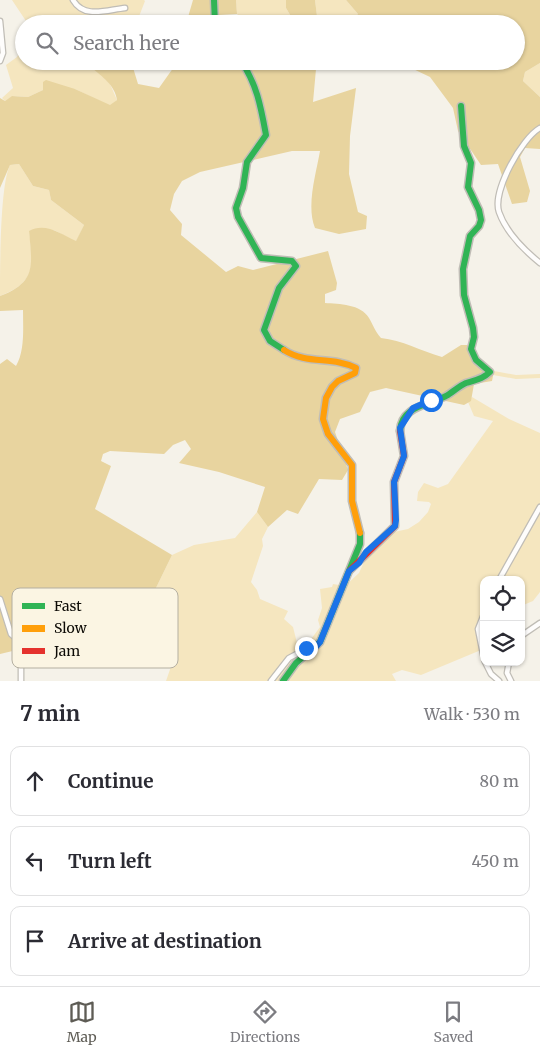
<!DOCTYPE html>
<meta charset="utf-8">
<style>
body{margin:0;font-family:Merriweather,serif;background:#f2f2f3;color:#2b2b33}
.controls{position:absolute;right:15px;bottom:15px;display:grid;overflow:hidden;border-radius:10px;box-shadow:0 1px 4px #0004}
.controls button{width:45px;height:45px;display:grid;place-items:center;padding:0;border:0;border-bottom:1px solid #e1e1e2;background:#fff;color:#2b2b33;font:25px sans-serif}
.stop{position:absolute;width:15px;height:15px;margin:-11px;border:4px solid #1a73e8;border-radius:50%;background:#fff}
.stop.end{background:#1a73e8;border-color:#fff;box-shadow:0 1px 5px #0008}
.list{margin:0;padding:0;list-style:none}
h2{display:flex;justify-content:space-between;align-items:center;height:65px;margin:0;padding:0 20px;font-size:21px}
h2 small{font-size:16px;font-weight:400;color:#7c7c81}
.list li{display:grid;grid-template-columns:32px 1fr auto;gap:15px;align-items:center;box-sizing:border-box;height:70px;margin:0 10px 10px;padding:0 10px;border:1px solid #e1e1e2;border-radius:10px}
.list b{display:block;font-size:19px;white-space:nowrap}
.list em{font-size:16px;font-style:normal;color:#7c7c81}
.icon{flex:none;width:28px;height:28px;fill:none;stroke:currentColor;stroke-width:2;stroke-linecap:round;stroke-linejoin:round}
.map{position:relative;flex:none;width:540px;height:681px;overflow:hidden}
.search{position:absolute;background:#fff;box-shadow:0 1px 4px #0004;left:15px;right:15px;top:15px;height:55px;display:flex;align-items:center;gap:12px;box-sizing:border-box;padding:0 18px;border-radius:28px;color:#7c7c81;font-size:19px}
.sheet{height:305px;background:#fff}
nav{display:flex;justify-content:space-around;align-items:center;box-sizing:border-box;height:70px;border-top:1px solid #e1e1e2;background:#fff;font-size:14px;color:#7c7c81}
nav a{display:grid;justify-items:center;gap:2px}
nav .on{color:#5e5c55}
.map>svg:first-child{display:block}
</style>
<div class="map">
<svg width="540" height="681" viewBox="0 0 540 681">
<rect width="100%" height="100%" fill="#f5f2e9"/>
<!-- green -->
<g fill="#f5e6bf">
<path d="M 12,0 L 144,0 L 145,1 L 138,19 L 132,17 L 127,24 L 28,24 Z"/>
<path d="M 236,0 L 286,0 L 286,8 L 292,18 L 278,24 L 247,24 L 237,14 Z"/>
<path d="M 315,0 L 346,0 L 358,14 L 349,24 L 318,24 Z"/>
<path d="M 24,45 L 24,61 L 95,61 L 92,67 L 110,84 L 117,100 L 110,106 L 75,89 L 43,90 L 28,97 L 13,96 L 5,101 L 2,98 L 13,88 L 6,65 L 17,57 Z"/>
<path d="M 540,63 L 540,97 L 523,81 L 525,72 Z"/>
<path d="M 19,164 L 33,186 L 49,190 L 51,200 L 84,225 L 76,242 L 54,230 L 29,231 C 33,265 37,282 0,296 C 0,267 0,185 10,165 Z"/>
<path d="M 494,371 L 516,375 L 540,374 L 540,378 L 516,379 L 493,375 Z"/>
<path d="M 472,397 L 509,419 L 540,433 L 540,592 L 533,601 L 521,606 L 521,580 L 484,580 L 481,650 L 421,675 L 402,670 L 392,674 L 396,681 L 166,681 L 176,652 L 173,640 L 166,633 L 161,607 L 158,605 L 154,592 L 172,555 L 194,545 L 235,538 L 257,512 L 268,527 L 262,539 L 263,546 L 251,582 L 257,590 L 260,599 L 288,611 L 284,619 L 293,627 L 298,647 L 309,642 L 320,627 L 318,620 L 322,608 L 320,589 L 332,587 L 333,584 L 345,586 L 359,573 L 369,551 L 394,532 L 408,529 L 419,522 L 428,512 L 431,504 L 429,502 L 417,501 L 418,492 L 424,483 L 438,488 L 448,484 L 493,421 L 474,416 L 468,402 Z"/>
</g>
<!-- forest -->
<g fill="#e8d49f">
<path d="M 193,0 L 211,0 L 212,24 L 186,24 Z"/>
<path d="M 216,0 L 236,0 L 237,14 L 218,15 Z"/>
<path d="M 286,0 L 315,0 L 318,24 L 278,24 L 292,18 L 286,8 Z"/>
<path d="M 346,0 L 540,0 L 540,63 L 525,72 L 523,81 L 540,97 L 540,149 L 525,148 L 520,157 L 530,191 L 527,202 L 512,204 L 498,164 L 481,165 L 458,131 L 453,108 L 430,77 L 409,67 L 389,70 L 383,61 L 516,61 L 516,24 L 349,24 L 358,14 Z"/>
<path d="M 94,61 L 131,61 L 138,84 L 159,88 L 176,64 L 174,61 L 340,61 L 316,69 L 313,102 L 356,88 L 350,136 L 349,174 L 358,212 L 367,216 L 366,229 L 339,234 L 315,228 C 306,206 316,174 320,151 L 292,151 L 200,172 L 182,181 L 174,194 L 170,210 L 182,224 L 181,235 L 226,272 L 238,266 L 253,270 L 328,251 L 337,283 L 336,290 L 325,294 L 325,303 C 339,304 361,304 369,318 C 373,325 375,331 381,338 C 402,340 421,351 442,357 L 461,345 L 467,345 L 481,368 L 494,371 L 492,381 L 474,384 L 471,401 L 464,405 L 386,388 L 370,392 L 360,412 L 340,419 L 335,432 L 348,470 L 342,480 L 319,479 L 298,514 L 287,510 L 268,527 L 257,512 L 265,487 L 219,472 L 179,463 L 191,449 L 185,440 L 173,445 L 164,454 L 110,451 L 103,454 L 101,461 L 111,466 L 95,509 L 172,555 L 154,592 L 139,594 L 134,603 L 135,623 L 122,624 L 96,620 L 75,636 L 51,646 L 40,654 L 42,635 L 39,619 L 41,592 L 20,588 L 14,618 L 23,638 L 21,649 L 0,654 L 0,364 L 7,359 L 16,366 C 25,350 23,329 23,310 L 0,311 L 0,296 C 37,282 32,265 29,231 C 45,222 61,234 76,241 L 84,225 L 51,200 L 49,190 L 33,186 L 19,164 L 10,165 L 0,188 L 0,98 L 5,101 L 12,96 L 28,97 L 43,90 L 43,82 L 46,80 L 75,89 L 110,105 L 117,100 C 115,85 102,77 91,67 Z"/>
</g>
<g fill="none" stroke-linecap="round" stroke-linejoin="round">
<defs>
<g id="street">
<path d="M 73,0 C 84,19 106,10 125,8"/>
<path d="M 0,21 L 3,53 L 0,61"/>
<path d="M 540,128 C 522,138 492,191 499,212 C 506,232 524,250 540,263"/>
<path d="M 499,580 L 540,507"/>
<path d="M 0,599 L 11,634 L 26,647 L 21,655 L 21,681"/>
<path d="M 484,614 L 478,629 L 484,659"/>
<path d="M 521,636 L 540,623"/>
<path d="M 485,662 L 491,674 L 499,681"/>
<path d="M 509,662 L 507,673 L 511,681"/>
<path d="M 271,681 L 289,658 L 306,649 L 313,650"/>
</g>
<g id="fast">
<path d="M 214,0 L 215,24"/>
<path d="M 241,61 C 257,84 261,108 266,135 L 247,162 L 243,188 L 236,208 L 238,217 L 261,258 L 292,261 L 296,266 L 279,288 L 264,330 L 270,341 L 284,350"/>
<path d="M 400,431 C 401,406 429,405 446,396 C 453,392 459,386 466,383 C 475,380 483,379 490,372 L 476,360 L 471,349 L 474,337 L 473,328 L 464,295 L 463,269 L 470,236 L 479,226 L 481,220 L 479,210 L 468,187 L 471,163 L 464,146 L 461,106"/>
<path d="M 283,681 L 296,663 L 320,642 L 360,544 L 360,533"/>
</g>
<path id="slow" d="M 284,350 C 307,365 333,356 356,368 L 355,373 L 338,381 L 332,387 L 326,398 L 323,419 L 328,434 L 352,465 L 352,501 L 360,533"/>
<path id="jam" d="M 350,570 L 395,526 L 394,482 L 404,456 L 400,431"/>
</defs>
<!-- street casing -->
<use href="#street" stroke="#c0bdb6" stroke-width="7"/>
<!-- fast casing -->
<use href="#fast" stroke="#c0bdb6" stroke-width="9"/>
<!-- slow casing -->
<use href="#slow" stroke="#c0bdb6" stroke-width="9"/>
<!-- jam casing -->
<use href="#jam" stroke="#c0bdb6" stroke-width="9"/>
<!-- street -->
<use href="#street" stroke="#fefdfc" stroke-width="4.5"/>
<!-- fast -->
<use href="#fast" stroke="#30b455" stroke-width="6"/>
<!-- slow -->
<use href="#slow" stroke="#ff9f0a" stroke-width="6"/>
<!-- jam -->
<use href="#jam" stroke="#e5322d" stroke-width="6"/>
</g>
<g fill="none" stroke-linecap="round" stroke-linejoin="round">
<!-- route -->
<path stroke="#1a73e8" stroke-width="6" d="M 306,648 L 313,650 L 320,642 L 349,571 L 359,563 L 366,552 L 395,526 L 396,520 L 394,482 L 404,456 L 400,428 L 413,408 L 431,400"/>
</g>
<!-- legend -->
<rect x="12" y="588" width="166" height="80" rx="8" fill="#fbf5e3" stroke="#b4afa1" stroke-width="1"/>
<rect x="22" y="603" width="23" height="6" fill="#30b455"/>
<rect x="22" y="625" width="23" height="7" fill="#ff9f0a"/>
<rect x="22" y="648" width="23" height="6" fill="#e5322d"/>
<g font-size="14" fill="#0d0b06">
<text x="54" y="611">Fast</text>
<text x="54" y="633">Slow</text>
<text x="54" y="656">Jam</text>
</g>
</svg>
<div class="controls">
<button><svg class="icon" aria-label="locate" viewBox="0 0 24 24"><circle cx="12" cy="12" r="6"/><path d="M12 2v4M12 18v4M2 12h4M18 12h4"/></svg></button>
<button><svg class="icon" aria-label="layers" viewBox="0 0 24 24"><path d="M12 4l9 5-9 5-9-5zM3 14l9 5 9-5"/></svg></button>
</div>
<div class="stop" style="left:431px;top:400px"></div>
<div class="stop end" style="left:306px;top:648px"></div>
<div class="search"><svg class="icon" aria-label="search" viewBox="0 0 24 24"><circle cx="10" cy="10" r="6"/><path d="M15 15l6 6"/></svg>Search here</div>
</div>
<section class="sheet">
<h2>7 min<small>Walk · 530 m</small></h2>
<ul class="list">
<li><svg class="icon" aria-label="ahead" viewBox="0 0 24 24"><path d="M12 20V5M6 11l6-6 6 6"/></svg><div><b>Continue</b></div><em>80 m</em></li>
<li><svg class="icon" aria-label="left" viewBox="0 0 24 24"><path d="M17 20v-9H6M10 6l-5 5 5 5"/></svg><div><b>Turn left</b></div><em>450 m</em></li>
<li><svg class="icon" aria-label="arrive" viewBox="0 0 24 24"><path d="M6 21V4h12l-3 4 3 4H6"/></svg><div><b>Arrive at destination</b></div></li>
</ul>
</section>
<nav>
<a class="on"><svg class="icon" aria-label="map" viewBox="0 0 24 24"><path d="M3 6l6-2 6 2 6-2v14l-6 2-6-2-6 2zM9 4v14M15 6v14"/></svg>Map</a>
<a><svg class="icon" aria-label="directions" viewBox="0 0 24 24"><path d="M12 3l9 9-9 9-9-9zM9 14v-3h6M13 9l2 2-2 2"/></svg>Directions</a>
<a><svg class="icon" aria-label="saved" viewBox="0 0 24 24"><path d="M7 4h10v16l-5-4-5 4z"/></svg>Saved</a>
</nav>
